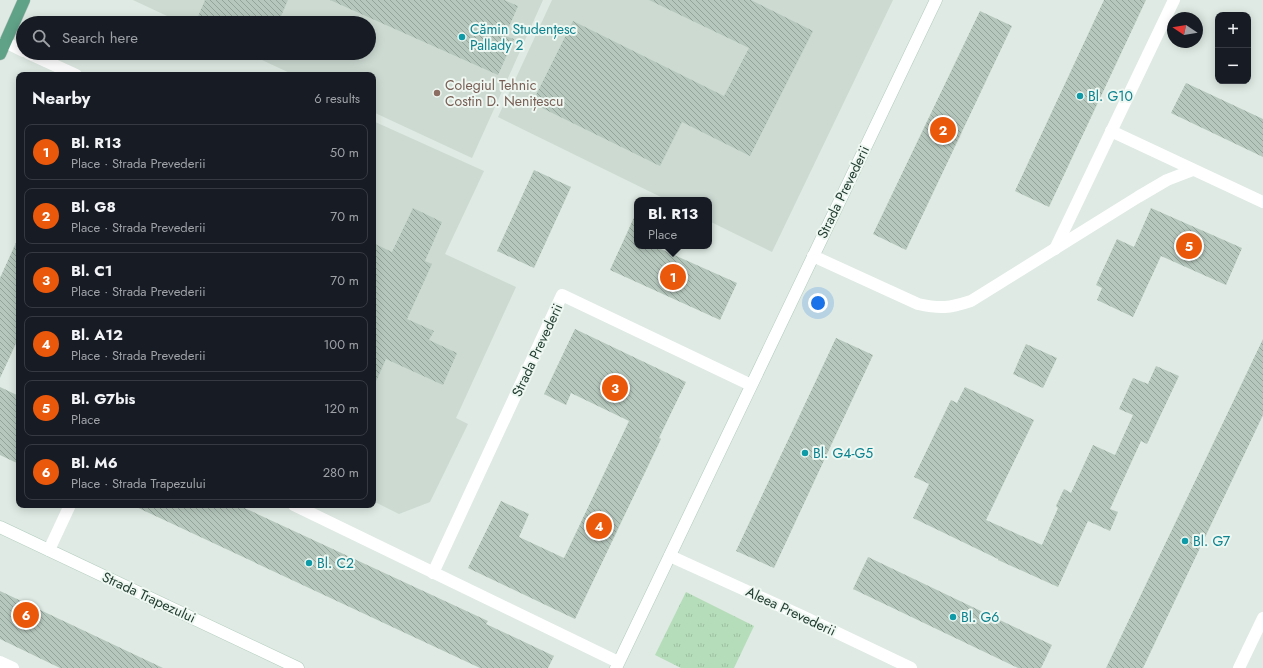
<!DOCTYPE html>
<meta charset="utf-8">
<style>
body{margin:0;font-family:Jost,sans-serif;background:#20242c;color:#f1f3f6}
.controls{position:absolute;right:12px;top:12px;display:grid;overflow:hidden;border-radius:8px;box-shadow:0 2px 10px #0003}
.controls button{width:36px;height:36px;display:grid;place-items:center;padding:0;border:0;border-bottom:1px solid #363941;background:#171b24;color:#f1f3f6;font:20px sans-serif}
.compass{position:absolute;left:1167px;top:12px;width:36px;height:36px;border-radius:50%;background:#171b24;box-shadow:0 2px 10px #0003;rotate:282deg}
.you{position:absolute;left:818px;top:303px;width:14px;height:14px;margin:-10px;border:3px solid #fff;border-radius:50%;background:#1a73e8;box-shadow:0 0 0 6px #1a73e833}
.badge{display:grid;place-items:center;width:26px;height:26px;border-radius:50%;background:#ea580c;color:#fff;font-size:13px;font-weight:700}
.pin{position:absolute;translate:-50% -50%;border:2px solid #fff;box-shadow:0 1px 4px #0006}
.popup{position:absolute;left:634px;top:197px;width:78px;height:52px;box-sizing:border-box;display:grid;place-content:center;border-radius:8px;background:#171b24;filter:drop-shadow(0 1px 3px #0005);font-size:13px;white-space:nowrap;color:#9ea1a6}
.popup b{font-size:15px;color:#f1f3f6}
.popup::after{content:'';position:absolute;left:50%;top:100%;margin-left:-8px;border:8px solid transparent;border-top-color:#171b24}
.list{margin:0;padding:0;list-style:none}
h2{display:flex;justify-content:space-between;align-items:center;height:52px;margin:0;padding:0 16px;font-size:17px}
h2 small{font-size:13px;font-weight:400;color:#9ea1a6}
.list li{display:grid;grid-template-columns:26px 1fr auto;gap:12px;align-items:center;box-sizing:border-box;height:56px;margin:0 8px 8px;padding:0 8px;border:1px solid #363941;border-radius:8px}
.list b{display:block;font-size:15px;white-space:nowrap}
.list p{margin:0;font-size:13px;white-space:nowrap;color:#9ea1a6}
.list em{font-size:13px;font-style:normal;color:#9ea1a6}
.icon{flex:none;width:22px;height:22px;fill:none;stroke:currentColor;stroke-width:2;stroke-linecap:round;stroke-linejoin:round}
.map{position:relative;flex:none;width:1263px;height:668px;overflow:hidden}
.search{position:absolute;background:#171b24;box-shadow:0 2px 10px #0003;left:16px;top:16px;width:360px;height:44px;display:flex;align-items:center;gap:10px;box-sizing:border-box;padding:0 14px;border-radius:22px;color:#9ea1a6;font-size:15px}
.panel{position:absolute;background:#171b24;box-shadow:0 2px 10px #0003;left:16px;top:72px;width:360px;height:436px;border-radius:8px}
.map>svg:first-child{display:block}
</style>
<div class="map">
<svg width="1263" height="668" viewBox="0 0 1263 668">
<defs>
<pattern id="park-tufts" width="24" height="20" patternUnits="userSpaceOnUse"><rect width="24" height="20" fill="#b5ddba"/><path d="M3 7l-1-3M5 7V3M7 7l1-3M15 17l-1-3M17 17v-4M19 17l1-3" fill="none" stroke="#9bbfa0"/></pattern>
<pattern id="building-back-hatch" width="6" height="6" patternUnits="userSpaceOnUse"><rect width="6" height="6" fill="#b6c8be"/><path d="M-1 5l2 2M0 0l6 6M5-1l2 2" fill="none" stroke="#93a49b"/></pattern>
</defs>
<rect width="100%" height="100%" fill="#deeae3"/>
<!-- built -->
<g fill="#ccdad2">
<path d="M 133,0 L 543,0 L 472,158 L 373,112 L 373,75 L 294,75 L 247,53 L 369,53 L 369,23 L 182,23 Z"/>
<path d="M 552,0 L 893,0 L 772,252 L 709,221 L 709,200 L 667,200 L 498,117 Z"/>
<path d="M 373,121 L 484,171 L 445,254 L 516,287 L 456,418 L 468,424 L 430,502 L 399,514 L 373,501 Z"/>
</g>
<!-- park -->
<path fill="url(#park-tufts)" d="M 686,592 L 754,626 L 734,668 L 681,668 L 655,655 Z"/>
<!-- building -->
<g fill="url(#building-back-hatch)">
<path d="M 205,0 L 288,0 L 278,23 L 207,23 L 197,19 Z"/>
<path d="M 330,0 L 504,0 L 518,6 L 505,36 L 514,39 L 498,75 Z"/>
<path d="M 649,0 L 751,0 L 813,31 L 750,156 L 682,122 L 660,166 L 532,103 L 573,21 L 724,96 L 749,48 Z"/>
<path d="M 1104,0 L 1146,0 L 1049,207 L 1015,191 Z"/>
<path d="M 980,11 L 1012,26 L 906,250 L 873,234 Z"/>
<path d="M 1186,83 L 1263,119 L 1263,157 L 1171,113 Z"/>
<path d="M 534,170 L 571,187 L 534,268 L 497,251 Z"/>
<path d="M 413,208 L 442,222 L 425,261 L 432,264 L 407,319 L 434,331 L 429,340 L 457,353 L 443,385 L 386,359 L 373,388 L 373,243 L 392,252 Z"/>
<path d="M 1151,208 L 1242,248 L 1226,285 L 1161,256 L 1133,317 L 1097,300 L 1102,288 L 1096,285 L 1117,239 L 1134,247 Z"/>
<path d="M 637,211 L 637,246 L 654,246 L 737,283 L 720,320 L 610,270 Z"/>
<path d="M 19,236 L 19,337 L 0,378 L 0,278 Z"/>
<path d="M 575,329 L 686,382 L 659,438 L 661,439 L 575,619 L 468,568 L 501,501 L 529,514 L 519,537 L 564,558 L 629,421 L 571,393 L 566,405 L 544,394 Z"/>
<path d="M 836,338 L 873,355 L 774,568 L 736,551 Z"/>
<path d="M 1263,339 L 1263,415 L 1143,668 L 1106,668 Z"/>
<path d="M 1026,344 L 1057,358 L 1043,388 L 1013,374 Z"/>
<path d="M 1156,366 L 1179,376 L 1147,444 L 1141,441 L 1110,509 L 1118,512 L 1110,531 L 1088,521 L 1058,587 L 998,560 L 998,559 L 913,518 L 929,484 L 914,477 L 951,400 L 957,403 L 965,387 L 1034,420 L 986,520 L 1042,545 L 1058,508 L 1056,506 L 1064,489 L 1071,493 L 1093,445 L 1115,455 L 1133,415 L 1119,409 L 1133,378 L 1148,384 Z"/>
<path d="M 0,387 L 19,396 L 19,464 L 0,455 Z"/>
<path d="M 132,505 L 238,505 L 488,621 L 486,624 L 554,656 L 548,668 L 480,668 Z"/>
<path d="M 868,557 L 1052,645 L 1041,668 L 1018,668 L 853,589 Z"/>
<path d="M 0,591 L 163,668 L 60,668 L 0,639 Z"/>
</g>
<g fill="none" stroke-linecap="round" stroke-linejoin="round">
<defs>
<g id="secondary">
<path d="M 0,527 L 298,668"/>
<path d="M 616,668 L 936,0"/>
</g>
<path id="primary" d="M 0,54 L 24,0"/>
</defs>
<!-- secondary casing -->
<use href="#secondary" stroke="#b0cbbd" stroke-width="13"/>
<!-- primary casing -->
<use href="#primary" stroke="#bcc4c1" stroke-width="13"/>
<!-- street -->
<g stroke="#fff" stroke-width="12">
<path d="M 5,42 L 23,51"/>
<path d="M 28,53 L 76,75"/>
<path d="M 1111,131 L 1263,202"/>
<path d="M 1055,249 L 1174,0"/>
<path d="M 813,256 L 918,304 C 941,309 949,308 971,301 L 1138,197 L 1167,180 L 1193,170"/>
<path d="M 294,505 L 618,662"/>
<path d="M 49,550 L 70,505"/>
<path d="M 670,556 L 802,616 L 911,668"/>
<path d="M 433,573 L 562,295 L 751,385"/>
<path d="M 0,662 L 13,668"/>
<path d="M 1239,668 L 1263,618"/>
</g>
<!-- secondary -->
<use href="#secondary" stroke="#fff" stroke-width="12"/>
<!-- primary -->
<use href="#primary" stroke="#60a288" stroke-width="12"/>
</g>
<!-- markers -->
<g fill="#0f9aa8" stroke="#eef7f1" stroke-width="1.5">
<circle cx="462" cy="37" r="4"/>
<circle cx="1080" cy="96" r="4"/>
<circle cx="805" cy="453" r="4"/>
<circle cx="1185" cy="541" r="4"/>
<circle cx="309" cy="563" r="4"/>
<circle cx="953" cy="617" r="4"/>
</g>
<circle fill="#8d6e63" stroke="#eef7f1" stroke-width="1.5" cx="437" cy="93" r="4"/>
<g text-anchor="middle" dominant-baseline="central" stroke-width="4" stroke-linejoin="round" paint-order="stroke">
<!-- culture labels -->
<g font-size="14" fill="#0d838f" stroke="#eef7f1" text-anchor="start">
<text x="470" y="29">Cămin Studențesc<tspan x="470" dy="16">Pallady 2</tspan></text>
<text x="1088" y="96">Bl. G10</text>
<text x="813" y="453">Bl. G4-G5</text>
<text x="1193" y="541">Bl. G7</text>
<text x="317" y="563">Bl. C2</text>
<text x="961" y="617">Bl. G6</text>
</g>
<!-- education labels -->
<g font-size="14" fill="#785e54" stroke="#eef7f1" text-anchor="start">
<text x="445" y="85">Colegiul Tehnic<tspan x="445" dy="16">Costin D. Nenițescu</tspan></text>
</g>
<!-- street labels -->
<g font-size="14" fill="#1f3b2f" stroke="#eef7f1">
<text transform="translate(843 192) rotate(-64)">Strada Prevederii</text>
<text transform="translate(537 350) rotate(-65)">Strada Prevederii</text>
<text transform="translate(149 597) rotate(25)">Strada Trapezului</text>
<text transform="translate(791 611) rotate(25)">Aleea Prevederii</text>
</g>
</g>
</svg>
<div class="controls">
<button>+</button>
<button>−</button>
</div>
<svg class="compass" viewBox="-18 -18 36 36"><path d="M0-13l5 13h-10z" fill="#e53935"/><path d="M0 13l5-13h-10z" fill="#9ea1a6"/></svg>
<div class="you"></div>
<div class="pin badge" style="left:673px;top:277px">1</div>
<div class="popup"><b>Bl. R13</b>Place</div>
<div class="pin badge" style="left:943px;top:130px">2</div>
<div class="pin badge" style="left:615px;top:388px">3</div>
<div class="pin badge" style="left:599px;top:526px">4</div>
<div class="pin badge" style="left:1189px;top:246px">5</div>
<div class="pin badge" style="left:26px;top:615px">6</div>
<div class="search"><svg class="icon" aria-label="search" viewBox="0 0 24 24"><circle cx="10" cy="10" r="6"/><path d="M15 15l6 6"/></svg>Search here</div>
<section class="panel">
<h2>Nearby<small>6 results</small></h2>
<ul class="list">
<li><span class="badge">1</span><div><b>Bl. R13</b><p>Place · Strada Prevederii</p></div><em>50 m</em></li>
<li><span class="badge">2</span><div><b>Bl. G8</b><p>Place · Strada Prevederii</p></div><em>70 m</em></li>
<li><span class="badge">3</span><div><b>Bl. C1</b><p>Place · Strada Prevederii</p></div><em>70 m</em></li>
<li><span class="badge">4</span><div><b>Bl. A12</b><p>Place · Strada Prevederii</p></div><em>100 m</em></li>
<li><span class="badge">5</span><div><b>Bl. G7bis</b><p>Place</p></div><em>120 m</em></li>
<li><span class="badge">6</span><div><b>Bl. M6</b><p>Place · Strada Trapezului</p></div><em>280 m</em></li>
</ul>
</section>
</div>
